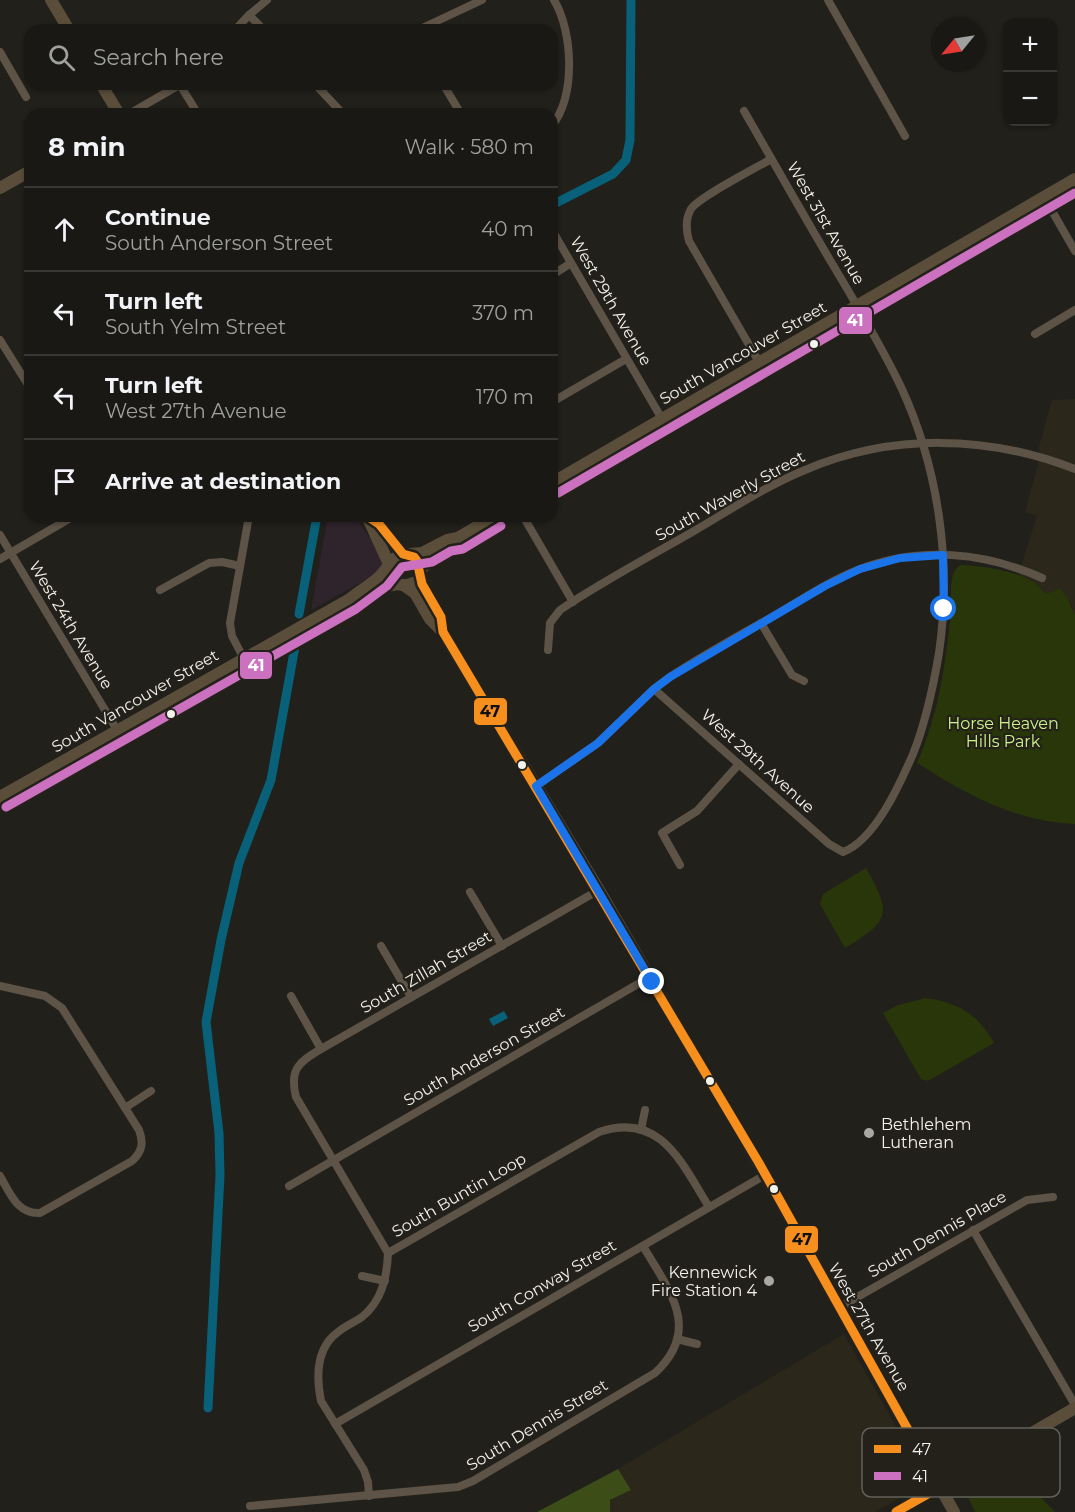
<!DOCTYPE html>
<meta charset="utf-8">
<style>
body{margin:0;font-family:Montserrat,sans-serif;background:#262522;color:#f1f3f6}
.controls{position:absolute;right:18px;top:18px;display:grid;overflow:hidden;border-radius:12px;box-shadow:0 2px 4px #0004}
.controls button{width:54px;height:54px;display:grid;place-items:center;padding:0;border:0;border-bottom:2px solid #373734;background:#191814;color:#f1f3f6;font:30px sans-serif}
.compass{position:absolute;left:931px;top:18px;width:54px;height:54px;border-radius:50%;background:#191814;box-shadow:0 2px 4px #0004;rotate:240deg}
.stop{position:absolute;width:18px;height:18px;margin:-14px;border:4px solid #1a73e8;border-radius:50%;background:#fff}
.stop.end{background:#1a73e8;border-color:#fff;box-shadow:0 2px 6px #0008}
.list{margin:0;padding:0;list-style:none}
h2{display:flex;justify-content:space-between;align-items:center;height:78px;margin:0;padding:0 24px;font-size:26px}
h2 small{font-size:20px;font-weight:400;color:#9fa0a0}
.list li{display:grid;grid-template-columns:39px 1fr auto;gap:18px;align-items:center;box-sizing:border-box;height:84px;padding:0 24px;border-top:2px solid #373734}
.list b{display:block;font-size:22px;white-space:nowrap}
.list p{margin:0;font-size:20px;white-space:nowrap;color:#9fa0a0}
.list em{font-size:20px;font-style:normal;color:#9fa0a0}
.icon{flex:none;width:33px;height:33px;fill:none;stroke:currentColor;stroke-width:2;stroke-linecap:round;stroke-linejoin:round}
.map{position:relative;flex:none;width:1075px;height:1512px;overflow:hidden}
.search{position:absolute;background:#191814;box-shadow:0 2px 4px #0004;left:24px;top:24px;width:534px;height:66px;display:flex;align-items:center;gap:15px;box-sizing:border-box;padding:0 21px;border-radius:18px;color:#9fa0a0;font-size:22px}
.panel{position:absolute;background:#191814;box-shadow:0 2px 4px #0004;left:24px;top:108px;width:534px;height:414px;border-radius:18px}
.map>svg:first-child{display:block}
</style>
<div class="map">
<svg width="1075" height="1512" viewBox="0 0 1075 1512">
<rect width="100%" height="100%" fill="#21201b"/>
<!-- commercial -->
<path fill="#2f232c" d="M 328,516 L 355,516 L 369,537 L 378,545 L 384,559 L 382,567 L 373,576 L 311,610 Z"/>
<!-- built -->
<g fill="#2b281b">
<path d="M 1075,399 L 1075,615 L 1070,602 L 1059,588 L 1052,592 L 1045,593 L 1037,584 L 1018,576 L 1037,516 L 1025,512 L 1038,465 L 1039,447 L 1052,400 Z"/>
<path d="M 844,1334 L 924,1477 L 916,1489 L 875,1512 L 610,1512 L 610,1501 L 631,1490 L 618,1469 Z"/>
</g>
<!-- green -->
<g fill="#28360a">
<path d="M 960,565 C 984,566 1014,570 1035,583 C 1039,586 1041,590 1045,593 L 1052,592 L 1059,588 L 1067,597 L 1075,615 L 1075,824 C 1014,821 967,795 917,763 C 939,713 945,667 951,613 C 952,599 947,574 960,565 Z"/>
<path d="M 866,868 C 892,914 890,921 845,948 L 820,904 L 823,894 Z"/>
<path d="M 925,998 C 957,1002 978,1014 994,1043 L 928,1081 L 921,1079 L 883,1013 L 898,1005 Z"/>
<path d="M 1007,1463 L 1055,1512 L 975,1512 L 964,1488 Z"/>
</g>
<!-- forest -->
<path fill="#3c4d18" d="M 618,1469 L 631,1490 L 610,1500 L 610,1512 L 537,1512 Z"/>
<!-- water -->
<path fill="#086178" d="M 504,1011 L 508,1018 L 493,1026 L 489,1019 Z"/>
<g fill="none" stroke-linecap="round" stroke-linejoin="round">
<!-- canal -->
<g stroke="#086178" stroke-width="9">
<path d="M 552,205 L 613,174 L 626,160 L 630,140 L 631,0"/>
<path d="M 299,614 L 317,516"/>
<path d="M 208,1408 L 220,1175 L 219,1133 L 206,1022 L 221,940 L 239,863 L 271,780 L 296,641"/>
</g>
<!-- street -->
<g stroke="#5d5346" stroke-width="8">
<path d="M 828,0 L 905,136"/>
<path d="M 249,15 L 264,30"/>
<path d="M 235,30 L 249,15 L 267,0"/>
<path d="M 418,30 L 482,0"/>
<path d="M 0,52 L 26,97"/>
<path d="M 315,84 L 343,114"/>
<path d="M 443,84 L 461,114"/>
<path d="M 180,85 L 198,114"/>
<path d="M 321,90 L 329,84"/>
<path d="M 129,114 L 181,84"/>
<path d="M 552,126 C 576,95 573,32 554,0"/>
<path d="M 1044,197 L 1075,251"/>
<path d="M 552,230 L 662,419"/>
<path d="M 552,275 L 571,263"/>
<path d="M 1035,334 L 1075,310"/>
<path d="M 0,340 L 30,388"/>
<path d="M 759,362 L 689,241 C 686,230 685,219 691,209 C 699,197 756,168 771,159"/>
<path d="M 552,402 L 626,359"/>
<path d="M 523,516 L 573,602"/>
<path d="M 0,535 L 117,730"/>
<path d="M 0,559 L 74,516"/>
<path d="M 160,590 L 209,563 L 222,562 L 240,566"/>
<path d="M 761,623 L 792,675 L 804,681"/>
<path d="M 548,650 L 550,623 L 560,610 C 603,581 649,557 694,531 C 730,510 766,486 805,470 C 892,433 988,435 1075,469"/>
<path d="M 244,659 L 232,636 L 230,623 L 249,516"/>
<path d="M 654,689 L 829,844 L 843,852 C 875,840 900,784 913,754 C 926,722 933,688 939,653 C 952,564 939,469 901,387 C 880,343 855,302 830,260 C 801,211 773,161 744,111"/>
<path d="M 536,786 L 598,743 L 654,689 L 670,677 C 703,655 738,636 772,617 C 801,600 829,581 860,569 C 919,546 985,552 1042,578"/>
<path d="M 680,865 L 662,833 L 697,811 L 739,764"/>
<path d="M 470,892 L 502,946"/>
<path d="M 381,946 L 411,997"/>
<path d="M 0,986 L 45,996 L 62,1008 L 139,1130 C 144,1143 142,1152 132,1161 L 40,1213 C 17,1214 10,1193 0,1176"/>
<path d="M 291,996 L 321,1049"/>
<path d="M 125,1108 L 151,1091"/>
<path d="M 641,1130 L 645,1110"/>
<path d="M 289,1186 L 650,977"/>
<path d="M 973,1230 L 1075,1405"/>
<path d="M 388,1253 L 296,1097 C 289,1069 299,1062 321,1049 L 599,890"/>
<path d="M 362,1276 L 385,1281"/>
<path d="M 840,1307 L 1027,1200 L 1053,1197"/>
<path d="M 677,1339 L 697,1344"/>
<path d="M 335,1424 L 765,1175"/>
<path d="M 369,1496 L 368,1482 L 364,1470 L 321,1401 C 316,1376 316,1348 338,1332 C 345,1326 355,1322 362,1317 C 382,1301 387,1277 388,1253 L 599,1132 C 661,1111 682,1164 709,1207"/>
<path d="M 250,1506 L 458,1487 L 473,1481 L 655,1373 C 703,1329 668,1289 643,1246"/>
</g>
<!-- secondary -->
<g stroke="#5a4e3a" stroke-width="12">
<path d="M 51,0 L 69,30"/>
<path d="M 101,84 L 119,114"/>
<path d="M 0,188 L 30,171"/>
<path d="M 552,483 L 1075,179"/>
<path d="M 367,516 L 389,564"/>
<path d="M 369,519 C 384,527 391,542 403,554"/>
<path d="M 409,554 L 422,553 L 447,540 L 458,538 L 495,516"/>
<path d="M 388,567 C 388,581 400,589 413,583"/>
<path d="M 420,569 L 452,547 L 458,538"/>
<path d="M 405,586 L 415,593 L 430,619 L 443,632 L 599,890 L 765,1175 L 954,1512"/>
<path d="M 357,597 L 381,587 L 398,584"/>
<path d="M 0,797 L 350,599 C 359,591 369,586 377,579 C 390,569 398,540 417,561 L 422,584 L 441,617 L 443,632"/>
<path d="M 896,1512 L 1075,1408"/>
</g>
<defs>
<g id="bus-1">
<path d="M 367,516 L 379,524 L 403,554 L 414,557 L 417,561 L 422,584 L 441,617 L 443,632 L 759,1163 L 940,1487"/>
<path d="M 896,1512 L 940,1487"/>
</g>
<g id="bus-2">
<path d="M 558,493 L 1075,193"/>
<path d="M 6,807 L 356,609 L 387,586 L 402,567 L 432,562 L 451,551 L 463,549 L 501,526"/>
</g>
</defs>
<!-- bus-1 casing -->
<use href="#bus-1" stroke="#232119" stroke-width="14"/>
<!-- bus-2 casing -->
<use href="#bus-2" stroke="#232119" stroke-width="14"/>
<!-- bus-1 -->
<use href="#bus-1" stroke="#f78f1e" stroke-width="9"/>
<!-- bus-2 -->
<use href="#bus-2" stroke="#cb71c0" stroke-width="9"/>
</g>
<g fill="none" stroke-linecap="round" stroke-linejoin="round">
<!-- route -->
<path stroke="#1a73e8" stroke-width="8" d="M 652,982 L 536,786 L 598,743 L 654,689 L 670,677 L 825,586 L 860,569 L 900,558 L 943,555 L 944,609"/>
</g>
<!-- markers -->
<g fill="#f3f2ed" stroke="#232119" stroke-width="2">
<circle cx="814" cy="344" r="5"/>
<circle cx="171" cy="714" r="5"/>
<circle cx="522" cy="765" r="5"/>
<circle cx="710" cy="1081" r="5"/>
<circle cx="774" cy="1189" r="5"/>
</g>
<g fill="#aaa8a4" stroke="#232119" stroke-width="2">
<circle cx="869" cy="1133" r="6"/>
<circle cx="769" cy="1281" r="6"/>
</g>
<g text-anchor="middle" dominant-baseline="central" stroke-width="4.5" stroke-linejoin="round" paint-order="stroke">
<!-- street labels -->
<g font-size="16" fill="#f3f2ed" stroke="#232119">
<text transform="translate(826 223) rotate(60)">West 31st Avenue</text>
<text transform="translate(611 301) rotate(60)">West 29th Avenue</text>
<text transform="translate(743 353) rotate(-30)">South Vancouver Street</text>
<text transform="translate(730 496) rotate(-29)">South Waverly Street</text>
<text transform="translate(71 625) rotate(59)">West 24th Avenue</text>
<text transform="translate(135 701) rotate(-30)">South Vancouver Street</text>
<text transform="translate(758 761) rotate(42)">West 29th Avenue</text>
<text transform="translate(426 972) rotate(-30)">South Zillah Street</text>
<text transform="translate(484 1056) rotate(-30)">South Anderson Street</text>
<text transform="translate(459 1195) rotate(-30)">South Buntin Loop</text>
<text transform="translate(937 1234) rotate(-30)">South Dennis Place</text>
<text transform="translate(542 1286) rotate(-30)">South Conway Street</text>
<text transform="translate(869 1327) rotate(60)">West 27th Avenue</text>
<text transform="translate(537 1425) rotate(-31)">South Dennis Street</text>
</g>
<!-- park labels -->
<g font-size="16" fill="#ccf38a" stroke="#232119">
<text x="1003" y="723">Horse Heaven<tspan x="1003" dy="18">Hills Park</tspan></text>
</g>
<!-- poi labels -->
<g font-size="16" fill="#f3f2ed" stroke="#232119" text-anchor="start">
<text x="881" y="1124">Bethlehem<tspan x="881" dy="18">Lutheran</tspan></text>
<text x="757" y="1272" text-anchor="end">Kennewick<tspan x="757" dy="18">Fire Station 4</tspan></text>
</g>
</g>
<!-- legend -->
<rect x="862" y="1428" width="198" height="69" rx="9" fill="#232119" stroke="#616059" stroke-width="1.5"/>
<rect x="874" y="1445" width="27" height="8" fill="#f78f1e"/>
<rect x="874" y="1472" width="27" height="8" fill="#cb71c0"/>
<g font-size="16" fill="#f3f2ed">
<text x="912" y="1455">47</text>
<text x="912" y="1482">41</text>
</g>
<g stroke="#232119" stroke-width="2">
<rect x="838" y="306" width="35" height="29" rx="6" fill="#cb71c0"/>
<rect x="239" y="651" width="34" height="29" rx="6" fill="#cb71c0"/>
<rect x="473" y="697" width="35" height="29" rx="6" fill="#f78f1e"/>
<rect x="784" y="1225" width="35" height="29" rx="6" fill="#f78f1e"/>
</g>
<g font-size="16" text-anchor="middle" font-weight="bold" fill="#fff">
<text x="855" y="326">41</text>
<text x="256" y="671">41</text>
</g>
<g font-size="16" text-anchor="middle" font-weight="bold" fill="#111">
<text x="490" y="717">47</text>
<text x="802" y="1245">47</text>
</g>
</svg>
<div class="controls">
<button>+</button>
<button>−</button>
</div>
<svg class="compass" viewBox="-18 -18 36 36"><path d="M0-13l5 13h-10z" fill="#e53935"/><path d="M0 13l5-13h-10z" fill="#9fa0a0"/></svg>
<div class="stop" style="left:944px;top:609px"></div>
<div class="stop end" style="left:652px;top:982px"></div>
<div class="search"><svg class="icon" aria-label="search" viewBox="0 0 24 24"><circle cx="10" cy="10" r="6"/><path d="M15 15l6 6"/></svg>Search here</div>
<section class="panel">
<h2>8 min<small>Walk · 580 m</small></h2>
<ul class="list">
<li><svg class="icon" aria-label="ahead" viewBox="0 0 24 24"><path d="M12 20V5M6 11l6-6 6 6"/></svg><div><b>Continue</b><p>South Anderson Street</p></div><em>40 m</em></li>
<li><svg class="icon" aria-label="left" viewBox="0 0 24 24"><path d="M17 20v-9H6M10 6l-5 5 5 5"/></svg><div><b>Turn left</b><p>South Yelm Street</p></div><em>370 m</em></li>
<li><svg class="icon" aria-label="left" viewBox="0 0 24 24"><path d="M17 20v-9H6M10 6l-5 5 5 5"/></svg><div><b>Turn left</b><p>West 27th Avenue</p></div><em>170 m</em></li>
<li><svg class="icon" aria-label="arrive" viewBox="0 0 24 24"><path d="M6 21V4h12l-3 4 3 4H6"/></svg><div><b>Arrive at destination</b></div></li>
</ul>
</section>
</div>
